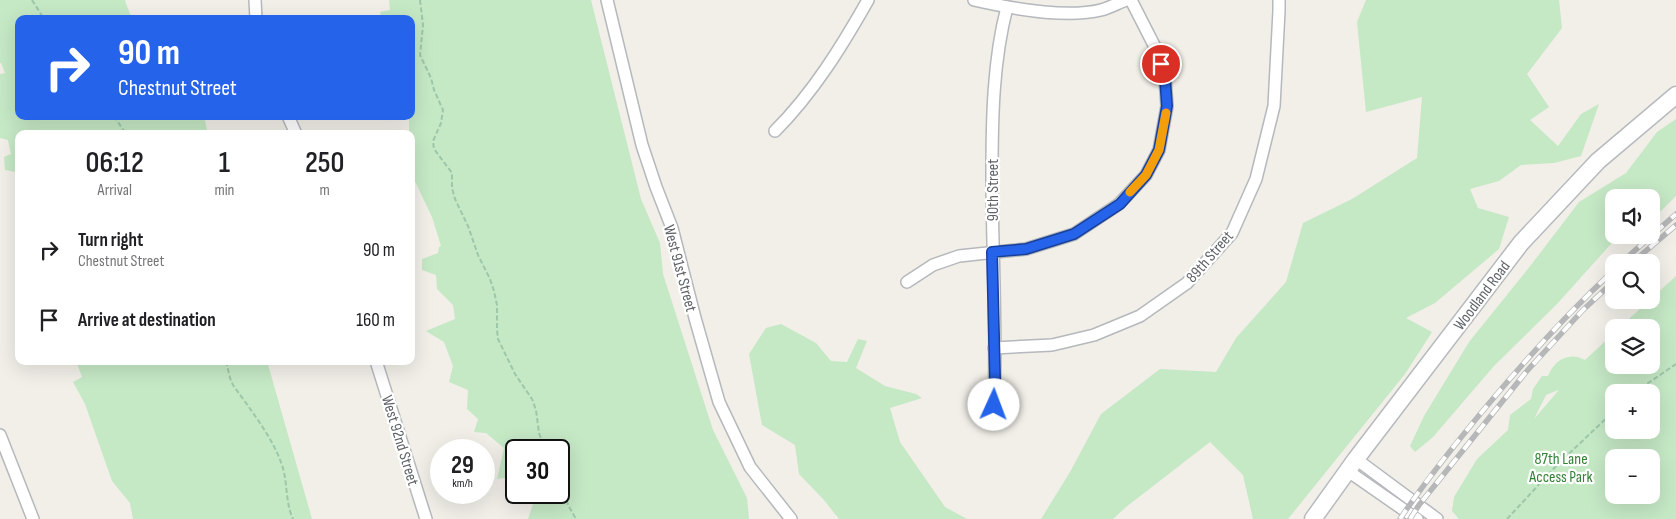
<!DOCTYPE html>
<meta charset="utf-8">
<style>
:root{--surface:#fff;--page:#f6f6f6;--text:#202124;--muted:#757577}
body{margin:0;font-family:"Sofia Sans Condensed",sans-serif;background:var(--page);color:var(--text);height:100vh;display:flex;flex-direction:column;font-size:19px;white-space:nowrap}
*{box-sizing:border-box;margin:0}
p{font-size:16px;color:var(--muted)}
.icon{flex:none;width:28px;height:28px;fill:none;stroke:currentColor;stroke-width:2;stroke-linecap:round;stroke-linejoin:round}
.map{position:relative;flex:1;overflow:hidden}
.side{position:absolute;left:15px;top:130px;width:400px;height:235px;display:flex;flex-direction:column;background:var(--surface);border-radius:10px;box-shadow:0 5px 20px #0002}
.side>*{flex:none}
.guide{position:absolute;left:15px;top:15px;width:400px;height:105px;border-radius:10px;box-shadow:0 5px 20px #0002;background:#2563eb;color:#fff;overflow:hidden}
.tools{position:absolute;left:1605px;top:189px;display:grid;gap:10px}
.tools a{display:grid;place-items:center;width:55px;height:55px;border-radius:10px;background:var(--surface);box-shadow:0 5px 20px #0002;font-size:25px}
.speed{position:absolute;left:430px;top:439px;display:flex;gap:10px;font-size:25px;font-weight:700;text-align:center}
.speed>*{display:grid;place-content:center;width:65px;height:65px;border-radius:50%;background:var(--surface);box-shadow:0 5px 20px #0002;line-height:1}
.speed small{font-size:12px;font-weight:400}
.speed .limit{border:2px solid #111;border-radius:8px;background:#fff;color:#111}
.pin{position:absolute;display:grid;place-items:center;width:42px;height:42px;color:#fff;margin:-21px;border:2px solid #fff;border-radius:50%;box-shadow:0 1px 5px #0007}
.me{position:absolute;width:55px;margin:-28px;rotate:2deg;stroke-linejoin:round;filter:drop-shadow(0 0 4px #0008)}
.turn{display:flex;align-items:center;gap:18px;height:105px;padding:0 20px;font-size:22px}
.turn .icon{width:65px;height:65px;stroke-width:2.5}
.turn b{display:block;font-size:35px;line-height:42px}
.eta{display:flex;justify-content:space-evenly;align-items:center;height:85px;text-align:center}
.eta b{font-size:30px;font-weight:600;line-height:35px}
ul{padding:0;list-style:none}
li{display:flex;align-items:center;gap:15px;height:70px;padding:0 20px}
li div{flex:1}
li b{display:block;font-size:19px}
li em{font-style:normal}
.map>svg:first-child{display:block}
.green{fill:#c5e8c5;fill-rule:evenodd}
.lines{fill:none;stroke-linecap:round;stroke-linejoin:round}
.minor-casing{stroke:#b5b8bc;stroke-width:14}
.secondary-casing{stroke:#b6babf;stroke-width:19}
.path{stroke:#9cc7a9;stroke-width:2;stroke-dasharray:5 2.5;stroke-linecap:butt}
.minor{stroke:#fff;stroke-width:11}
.secondary{stroke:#fff;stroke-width:16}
.rail-casing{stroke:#b6b7b8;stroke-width:5.5}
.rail{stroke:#fff;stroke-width:4;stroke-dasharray:11;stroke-linecap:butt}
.route-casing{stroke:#184099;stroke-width:12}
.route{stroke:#2563eb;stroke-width:9}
.slow{stroke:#f59e0b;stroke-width:9}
.labels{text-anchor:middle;stroke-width:4.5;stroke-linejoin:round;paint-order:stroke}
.street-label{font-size:16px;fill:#5f6368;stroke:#fff}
.park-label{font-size:16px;fill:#348238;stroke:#fff}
</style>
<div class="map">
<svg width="1676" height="519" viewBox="0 0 1676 519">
<rect width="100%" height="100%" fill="#f1efe8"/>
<g class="green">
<path d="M 0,0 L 126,0 L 125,1 L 132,19 L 19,19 L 19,116 L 204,116 L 207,130 L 204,134 L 19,134 L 19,180 L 16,172 L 5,170 L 4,157 L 11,154 L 8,140 L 0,138 L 0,74 L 5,73 L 1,63 L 0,63 Z"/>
<path d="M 389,0 L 591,0 L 641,199 L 660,243 L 663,274 L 713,430 L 747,498 L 749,519 L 528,519 L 533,504 L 516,497 L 517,493 L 559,492 L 559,450 L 516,450 L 516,479 L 512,477 L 497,479 L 504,448 L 486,433 L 474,432 L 478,419 L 467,409 L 468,390 L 449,382 L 453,366 L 444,342 L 426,331 L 455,319 L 453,305 L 437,289 L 436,275 L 422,270 L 422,259 L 438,253 L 439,247 L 441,246 L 432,217 L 411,173 L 411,134 L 409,134 L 409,116 L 411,116 L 411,19 L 382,19 L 380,12 L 390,10 Z"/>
<path d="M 1366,0 L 1559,0 L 1562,28 L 1527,74 L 1549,107 L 1530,120 L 1558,146 L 1581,114 L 1599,104 L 1581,156 L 1554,163 L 1521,165 L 1499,181 L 1470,189 L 1478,208 L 1509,217 L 1499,249 L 1435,303 L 1406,318 L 1432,332 L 1405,374 L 1288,519 L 1253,519 L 1243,475 L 1210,442 L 1126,507 L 1113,519 L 1041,519 L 1070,472 L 1101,414 L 1160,369 L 1216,372 L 1236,338 L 1286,282 L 1303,223 L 1352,199 L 1417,158 L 1422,97 L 1366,112 L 1357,22 Z"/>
<path d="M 1676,119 L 1676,196 L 1659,213 L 1651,216 L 1651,198 L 1614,198 L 1614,235 L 1619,235 L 1557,304 L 1494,366 L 1433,437 L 1415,452 L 1410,446 L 1424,416 L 1469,342 L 1531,265 L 1579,202 L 1626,173 L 1657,132 Z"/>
<path d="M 1676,276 L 1676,519 L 1459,519 L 1452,511 L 1454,497 L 1477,459 L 1508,430 L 1510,415 L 1531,399 L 1533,389 L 1542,376 L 1548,376 C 1554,361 1568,351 1585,360 L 1614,333 L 1614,365 L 1651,365 L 1651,328 L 1620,327 ZM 1558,390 L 1558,391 L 1534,419 L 1546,395 ZM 1614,392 L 1651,392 L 1651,430 L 1614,430 ZM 1614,458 L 1651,458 L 1651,495 L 1614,495 Z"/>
<path d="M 781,324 L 816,343 L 831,361 L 847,362 L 858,339 L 867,341 L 856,368 L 885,386 L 916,394 L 922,398 L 890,408 L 900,442 L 945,507 L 967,519 L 839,519 L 824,500 L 799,474 L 795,445 L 762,425 L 749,354 L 766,328 Z"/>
<path d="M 76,361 L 267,361 L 312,519 L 133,519 L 130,503 L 112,481 L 85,404 L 73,382 L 82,377 Z"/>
</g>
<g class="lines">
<defs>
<g id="minor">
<path d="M 255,0 L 256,19"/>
<path d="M 607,0 L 642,145 L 656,187 L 672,228 L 695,318 L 719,402 L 750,467 L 791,519"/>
<path d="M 974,0 C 1009,8 1065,19 1101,10 C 1109,8 1118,3 1126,0"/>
<path d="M 288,116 L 296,134"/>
<path d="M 775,131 C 813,93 842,46 868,0"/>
<path d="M 907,282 L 933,265 L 959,256 L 1026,249 L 1074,234 L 1119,204 L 1146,175 L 1159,150 L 1167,106 L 1165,78 L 1157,51 L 1131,0"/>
<path d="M 994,348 L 1052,345 L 1094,335 L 1140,316 L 1187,283 L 1232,233 L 1256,179 L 1274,106 L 1279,11 L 1279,0"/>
<path d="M 376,361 L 426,519"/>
<path d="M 994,405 C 997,328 992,250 992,173 C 992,118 993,61 1007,7"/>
<path d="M 0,435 L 33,519"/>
<path d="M 1356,459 L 1437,519"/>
<path d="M 1348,471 L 1417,519"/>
</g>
<path id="secondary" d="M 1313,519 L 1356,459 L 1521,243 L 1598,161 L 1676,95"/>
</defs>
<use href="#minor" class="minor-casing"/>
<use href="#secondary" class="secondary-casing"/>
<g class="path">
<path d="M 32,0 L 44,19"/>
<path d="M 420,0 L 423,25 L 420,55 L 431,78 L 434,90 L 443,110 L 441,123 L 433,141 L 434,149 L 452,173 L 452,188 L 455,199 L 468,226 L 478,255 L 490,279 L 494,291 L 497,305 L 497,330 L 498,339 L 515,374 L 532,399 L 536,410 L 539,433 L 545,450"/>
<path d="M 114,116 L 126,134"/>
<path d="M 226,361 L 230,378 L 233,385 C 250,409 273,438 282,465 C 288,483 285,502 293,519"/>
<path d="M 1635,392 L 1676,364"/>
<path d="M 559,471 L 568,505 L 576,519"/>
<path d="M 1507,519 L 1557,465 L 1614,411"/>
</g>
<use href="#minor" class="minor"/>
<use href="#secondary" class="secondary"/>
<defs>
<g id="rail">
<path d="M 1622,262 L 1676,214"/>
<path d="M 1633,262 L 1676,225"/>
<path d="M 1400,519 C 1426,480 1456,443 1486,407 C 1526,359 1568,313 1614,270"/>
<path d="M 1410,519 L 1419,505 L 1526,372 L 1583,310 L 1614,281"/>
</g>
</defs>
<use href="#rail" class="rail-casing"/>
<use href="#rail" class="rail"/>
</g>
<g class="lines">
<defs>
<path id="route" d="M 994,405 L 995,378 L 992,252 L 1026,249 L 1074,234 L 1120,204 L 1146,175 L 1159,150 L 1167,106 L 1165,78 L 1161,64"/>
</defs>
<use href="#route" class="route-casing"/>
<use href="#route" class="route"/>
<path class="slow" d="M 1130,192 L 1146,175 L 1159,150 L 1166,113"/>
</g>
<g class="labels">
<g class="street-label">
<text transform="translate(992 190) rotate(-90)" y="6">90th Street</text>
<text transform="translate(1209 256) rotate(-49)" y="6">89th Street</text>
<text transform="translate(681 268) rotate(75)" y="6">West 91st Street</text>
<text transform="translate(1481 295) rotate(-53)" y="6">Woodland Road</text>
<text transform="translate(401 440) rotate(73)" y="6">West 92nd Street</text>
</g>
<g class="park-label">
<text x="1561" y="464">87th Lane<tspan x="1561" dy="18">Access Park</tspan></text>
</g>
</g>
</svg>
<div class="tools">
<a><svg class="icon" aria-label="sound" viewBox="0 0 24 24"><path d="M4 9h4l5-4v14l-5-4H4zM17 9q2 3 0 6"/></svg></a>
<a><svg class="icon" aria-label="search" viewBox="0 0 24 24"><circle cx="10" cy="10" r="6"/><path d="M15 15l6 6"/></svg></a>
<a><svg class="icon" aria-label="layers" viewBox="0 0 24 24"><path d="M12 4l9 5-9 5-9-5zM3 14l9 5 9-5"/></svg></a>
<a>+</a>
<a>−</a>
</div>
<div class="speed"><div>29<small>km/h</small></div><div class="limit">30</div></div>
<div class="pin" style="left:1161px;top:64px;background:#d93025"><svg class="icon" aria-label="arrive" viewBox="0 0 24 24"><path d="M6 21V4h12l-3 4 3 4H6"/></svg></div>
<svg class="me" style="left:994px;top:405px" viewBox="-20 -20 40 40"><circle r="19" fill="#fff"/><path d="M0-13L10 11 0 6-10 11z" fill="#2563eb"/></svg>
<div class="guide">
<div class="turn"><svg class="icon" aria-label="right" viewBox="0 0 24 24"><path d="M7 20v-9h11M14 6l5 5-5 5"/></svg><div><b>90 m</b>Chestnut Street</div></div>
</div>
<section class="side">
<div class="eta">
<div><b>06:12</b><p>Arrival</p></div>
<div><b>1</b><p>min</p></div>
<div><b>250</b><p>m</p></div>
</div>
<ul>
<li><svg class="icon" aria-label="right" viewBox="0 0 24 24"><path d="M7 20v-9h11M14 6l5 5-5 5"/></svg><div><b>Turn right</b><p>Chestnut Street</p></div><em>90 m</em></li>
<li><svg class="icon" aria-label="arrive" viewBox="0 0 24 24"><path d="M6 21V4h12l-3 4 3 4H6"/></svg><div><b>Arrive at destination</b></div><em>160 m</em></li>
</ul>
</section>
</div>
